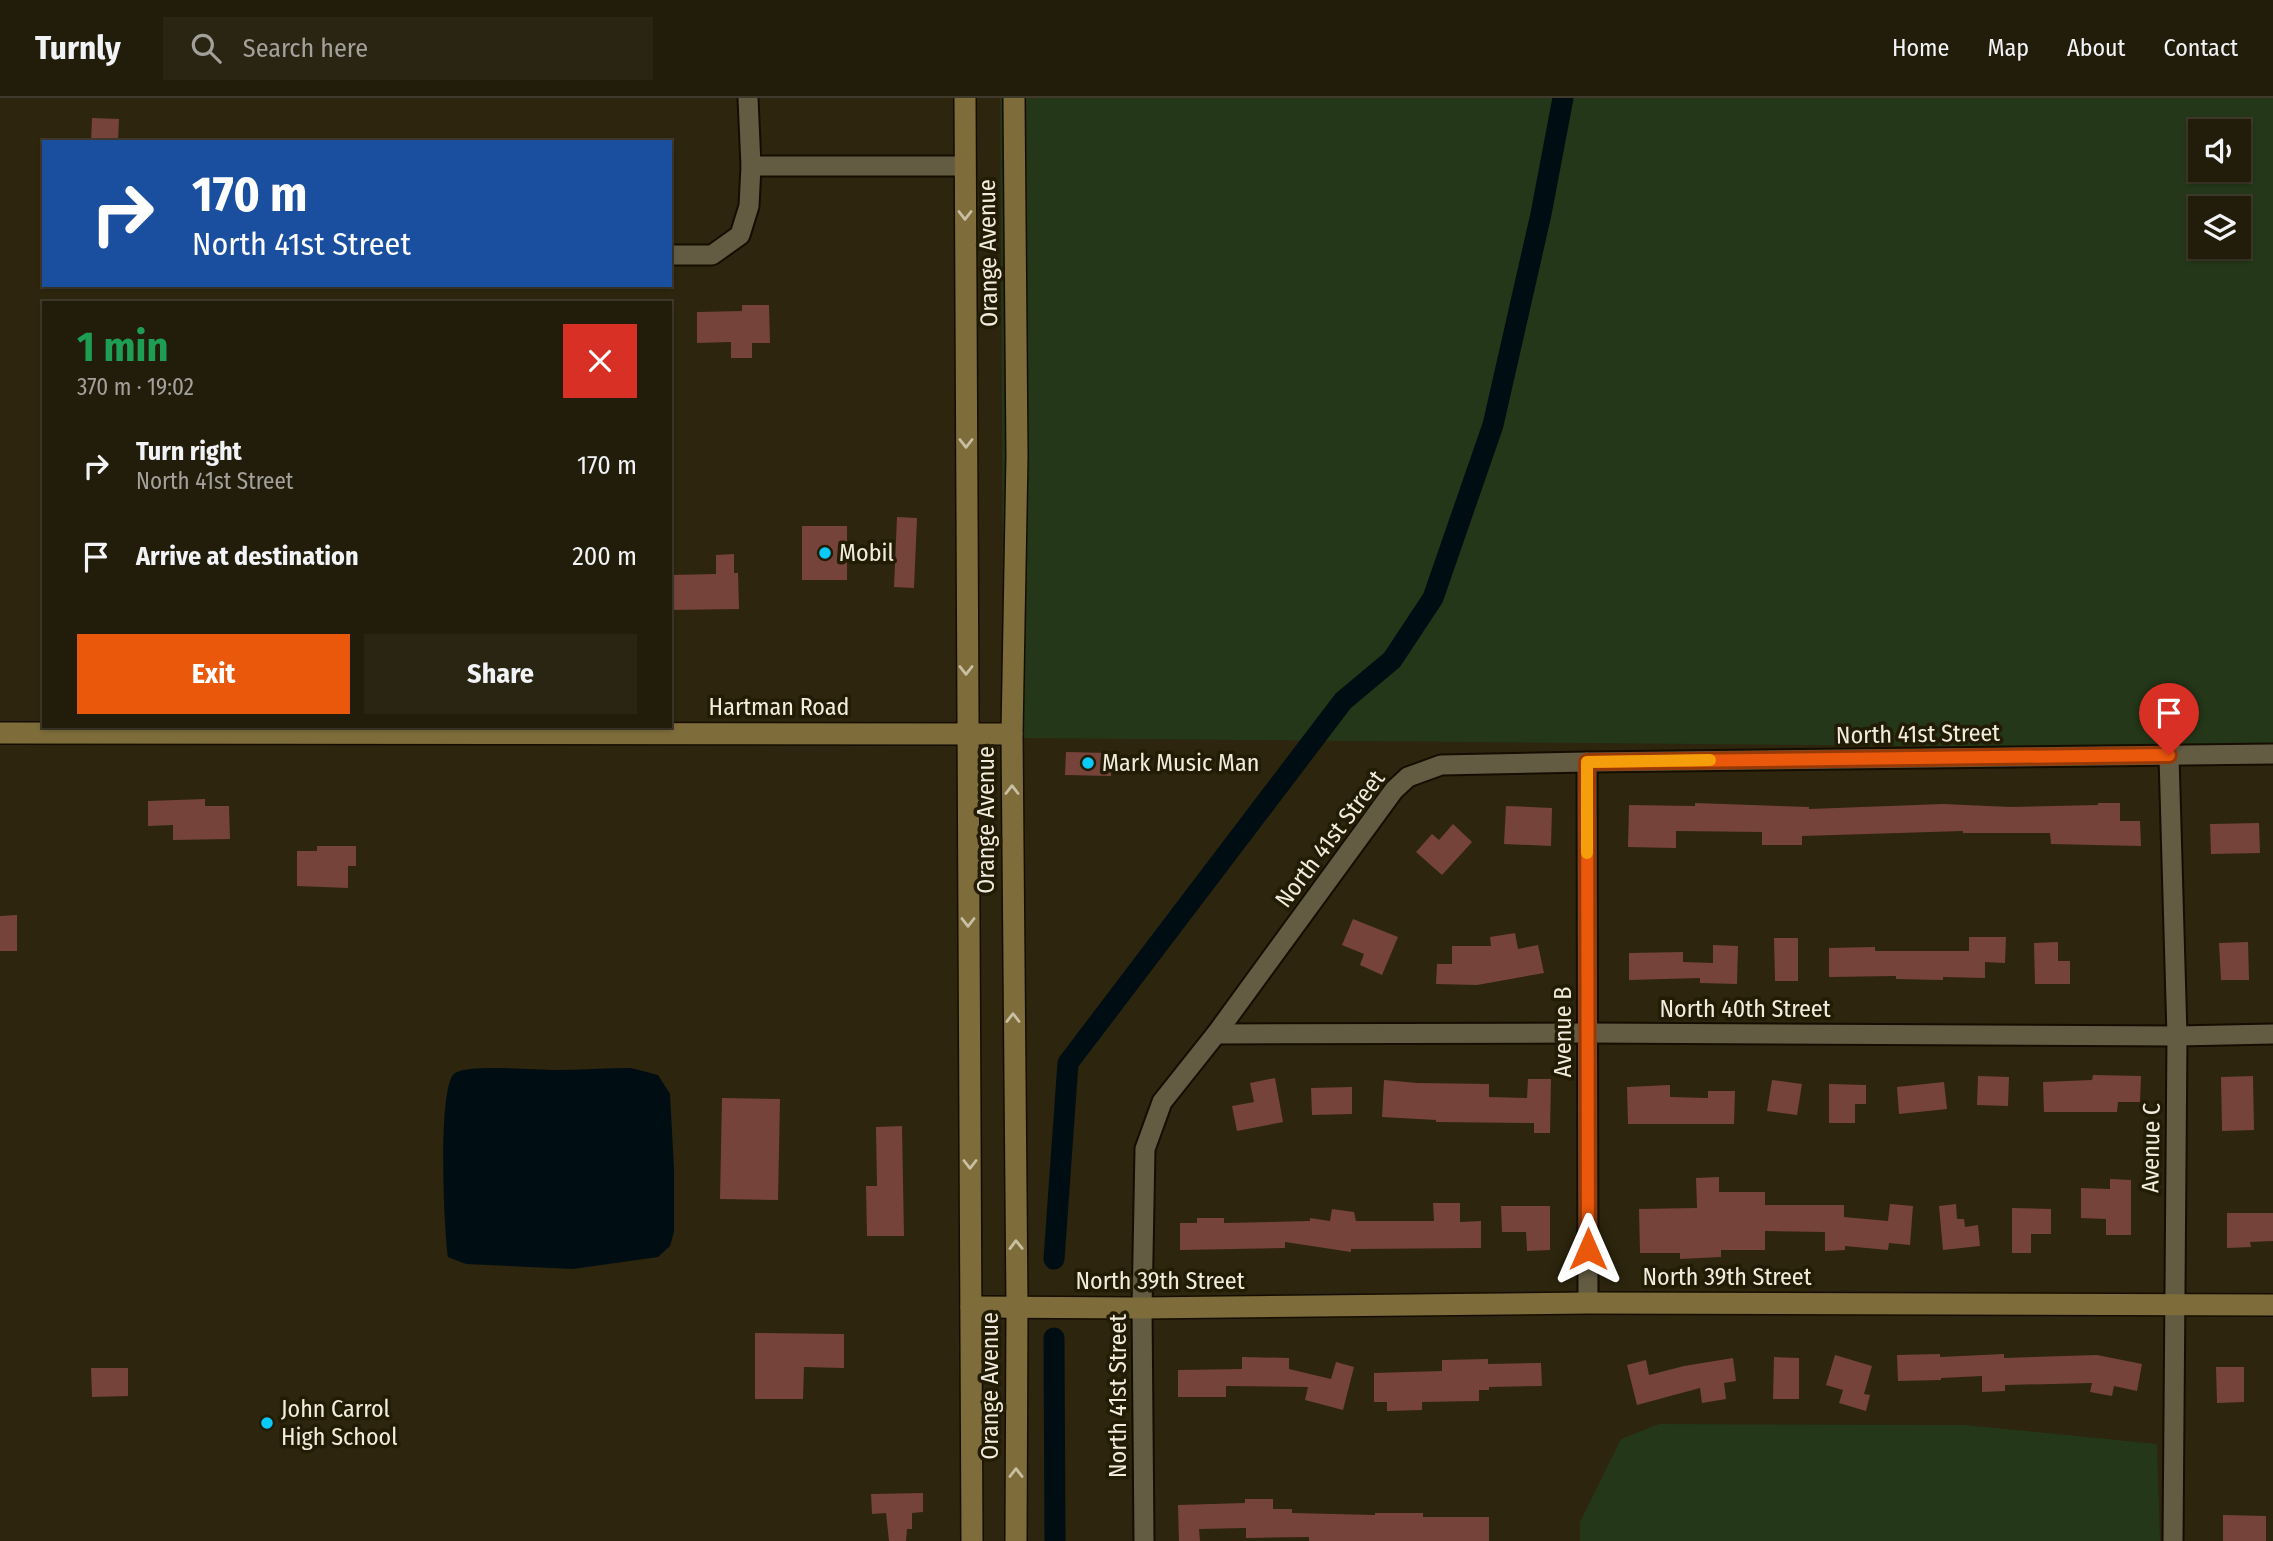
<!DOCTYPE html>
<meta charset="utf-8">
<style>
:root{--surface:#221c0a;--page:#2a2513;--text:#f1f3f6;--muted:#a2a19c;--line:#3f3a2b;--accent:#ea580c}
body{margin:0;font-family:"Fira Sans Condensed",sans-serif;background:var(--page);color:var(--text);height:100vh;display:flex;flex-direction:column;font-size:26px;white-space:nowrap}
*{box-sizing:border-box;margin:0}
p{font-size:23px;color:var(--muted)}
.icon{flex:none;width:38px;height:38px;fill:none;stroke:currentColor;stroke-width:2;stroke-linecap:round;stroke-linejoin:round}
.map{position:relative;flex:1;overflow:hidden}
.side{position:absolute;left:42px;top:203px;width:630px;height:427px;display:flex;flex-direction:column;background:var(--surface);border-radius:0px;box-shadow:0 2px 5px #0004,0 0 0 2px var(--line)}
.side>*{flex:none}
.top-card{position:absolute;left:42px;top:42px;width:630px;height:147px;border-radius:0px;box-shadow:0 2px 5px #0004,0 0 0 2px var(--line);background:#1a4fa0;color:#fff;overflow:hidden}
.tools{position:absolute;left:2188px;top:21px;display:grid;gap:14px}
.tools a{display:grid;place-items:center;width:63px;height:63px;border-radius:0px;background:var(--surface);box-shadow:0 2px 5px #0004,0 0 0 2px var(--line);font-size:35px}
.pin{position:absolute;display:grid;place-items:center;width:60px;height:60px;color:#fff;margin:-72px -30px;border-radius:50% 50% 50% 0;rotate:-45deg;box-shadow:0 0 7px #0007}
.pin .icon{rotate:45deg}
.me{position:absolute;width:77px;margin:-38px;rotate:0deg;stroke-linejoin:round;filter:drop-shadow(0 0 5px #0008)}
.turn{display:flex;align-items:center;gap:24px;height:147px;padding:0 35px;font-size:32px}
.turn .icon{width:91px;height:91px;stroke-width:2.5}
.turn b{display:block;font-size:49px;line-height:60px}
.round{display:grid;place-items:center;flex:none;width:74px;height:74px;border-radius:0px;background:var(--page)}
.summary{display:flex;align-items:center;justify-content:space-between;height:119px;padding:0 35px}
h1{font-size:42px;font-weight:700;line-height:52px;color:#1e9e55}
.button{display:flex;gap:14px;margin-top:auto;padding:14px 35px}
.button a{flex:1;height:80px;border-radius:0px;background:var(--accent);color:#fff;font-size:28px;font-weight:700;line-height:80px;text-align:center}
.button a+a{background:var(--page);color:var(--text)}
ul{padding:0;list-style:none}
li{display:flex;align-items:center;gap:21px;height:91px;padding:0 35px}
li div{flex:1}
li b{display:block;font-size:26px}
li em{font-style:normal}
header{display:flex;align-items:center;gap:42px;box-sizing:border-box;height:98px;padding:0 35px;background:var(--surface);border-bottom:2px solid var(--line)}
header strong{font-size:33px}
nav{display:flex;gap:38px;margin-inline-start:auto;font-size:24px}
.search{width:490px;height:63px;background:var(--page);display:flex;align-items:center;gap:18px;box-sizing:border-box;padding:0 24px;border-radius:0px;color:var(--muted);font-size:26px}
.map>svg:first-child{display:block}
.green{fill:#243718;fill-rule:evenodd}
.water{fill:#000e14}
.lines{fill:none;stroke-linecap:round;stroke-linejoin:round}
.canal{stroke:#000e14;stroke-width:21}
.building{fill:#76433a}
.street-casing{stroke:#150e00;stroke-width:23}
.secondary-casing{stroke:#150e00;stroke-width:24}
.street{stroke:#645c42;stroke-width:19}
.secondary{stroke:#7e6d3a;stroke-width:21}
.oneway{stroke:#c9c0a4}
.route-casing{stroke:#983908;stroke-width:18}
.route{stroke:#ea580c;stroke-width:12}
.slow{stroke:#f59e0b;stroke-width:12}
.poi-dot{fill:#0acafa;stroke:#231c04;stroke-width:2.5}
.labels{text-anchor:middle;stroke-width:7;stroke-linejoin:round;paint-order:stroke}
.street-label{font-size:24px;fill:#f1ecdd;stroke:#231c04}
.poi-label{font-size:24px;fill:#f1ecdd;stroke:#231c04;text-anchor:start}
</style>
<header>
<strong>Turnly</strong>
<div class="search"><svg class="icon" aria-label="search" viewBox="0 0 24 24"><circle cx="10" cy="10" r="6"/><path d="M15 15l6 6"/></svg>Search here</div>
<nav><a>Home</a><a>Map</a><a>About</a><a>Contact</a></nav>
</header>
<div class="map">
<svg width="2273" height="1443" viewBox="0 0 2273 1443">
<rect width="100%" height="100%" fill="#2d250d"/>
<g class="green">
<path d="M 1000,0 L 1002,0 L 1005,358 L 1003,505 Z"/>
<path d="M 1025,0 L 2273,0 L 2273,646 L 2026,649 L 1023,640 L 1028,358 ZM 2200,33 L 2238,33 L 2238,72 L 2200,72 ZM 2200,110 L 2238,110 L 2238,149 L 2200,149 Z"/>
<path d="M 1659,1326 L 1966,1327 L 2157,1346 L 2160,1443 L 1580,1443 L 1580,1424 L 1621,1341 Z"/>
</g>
<path class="water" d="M 631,970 L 658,977 L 670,996 L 674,1071 L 674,1134 L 670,1148 L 658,1159 L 573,1171 L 466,1166 L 448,1159 C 444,1134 437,986 455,975 C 469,966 536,972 556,972 C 581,972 606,970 631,970 Z"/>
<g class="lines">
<g class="canal">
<path d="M 1054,1161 L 1068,965 L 1343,603 L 1392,562 L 1433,500 L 1493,327 L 1541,116 L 1563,0"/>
<path d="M 1054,1240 L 1055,1443"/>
</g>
</g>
<g class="building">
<path d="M 92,20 L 119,21 L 118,44 L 91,44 Z"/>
<path d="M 742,207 L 769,207 L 770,245 L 752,245 L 752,260 L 731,260 L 731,244 L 697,245 L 697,214 L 742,213 Z"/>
<path d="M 897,419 L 917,420 L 914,490 L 894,489 Z"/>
<rect x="802" y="428" width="45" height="54"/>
<path d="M 734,456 L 734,475 L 738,475 L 739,511 L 670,512 L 670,477 L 716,476 L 716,457 Z"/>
<path d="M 1066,654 L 1111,655 L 1111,678 L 1065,677 Z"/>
<path d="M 205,701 L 205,708 L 229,708 L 230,741 L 173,742 L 173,727 L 148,728 L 148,703 Z"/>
<path d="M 1695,705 L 1809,709 L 1809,711 L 1943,706 L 2010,709 L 2098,707 L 2098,705 L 2120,705 L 2120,723 L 2140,723 L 2141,748 L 2051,746 L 2050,735 L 1963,735 L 1963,733 L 1802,738 L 1802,747 L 1762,747 L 1762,734 L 1676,733 L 1676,750 L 1628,749 L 1629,707 L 1695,708 Z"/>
<path d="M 1506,708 L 1552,710 L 1551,748 L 1504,746 Z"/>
<path d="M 2259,725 L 2260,755 L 2211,756 L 2210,726 Z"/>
<path d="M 1453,726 L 1472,744 L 1442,777 L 1416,754 L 1432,736 L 1439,742 Z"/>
<path d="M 317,748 L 356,748 L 356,768 L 348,768 L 348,790 L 297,788 L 297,753 L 317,753 Z"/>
<path d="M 17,817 L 17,853 L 0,853 L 0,818 Z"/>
<path d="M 1353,821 L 1398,839 L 1382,877 L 1360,867 L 1364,856 L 1342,847 Z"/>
<path d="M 1515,835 L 1518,851 L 1538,847 L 1544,875 L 1477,887 L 1436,886 L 1437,866 L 1452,866 L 1452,848 L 1491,848 L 1490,839 Z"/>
<path d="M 1969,839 L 2006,839 L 2005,865 L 1985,864 L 1985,880 L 1943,879 L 1943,882 L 1896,881 L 1896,878 L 1829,879 L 1829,850 L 1875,849 L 1875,853 L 1969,853 Z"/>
<path d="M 1774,840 L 1798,840 L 1798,883 L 1775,883 Z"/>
<path d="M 2058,844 L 2058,863 L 2070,863 L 2070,886 L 2035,886 L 2034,845 Z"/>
<path d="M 2248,844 L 2249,882 L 2221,882 L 2219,845 Z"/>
<path d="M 1713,847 L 1738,848 L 1737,886 L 1700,885 L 1700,880 L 1629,882 L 1629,855 L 1683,854 L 1683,864 L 1713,865 Z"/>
<path d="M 2093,977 L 2141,978 L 2140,1004 L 2118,1004 L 2117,1014 L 2044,1014 L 2043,984 L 2092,982 Z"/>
<path d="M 1978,978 L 2009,979 L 2008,1008 L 1977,1007 Z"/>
<path d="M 2253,978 L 2254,1032 L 2222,1033 L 2221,979 Z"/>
<path d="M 1275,980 L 1283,1024 L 1237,1033 L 1232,1008 L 1254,1004 L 1250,985 Z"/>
<path d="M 1528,981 L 1551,981 L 1550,1035 L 1534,1035 L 1534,1025 L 1436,1024 L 1436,1022 L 1382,1019 L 1384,982 L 1417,985 L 1489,986 L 1489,999 L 1527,1000 Z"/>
<path d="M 1772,982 L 1802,986 L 1797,1017 L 1767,1013 Z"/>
<path d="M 1944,984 L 1947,1011 L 1899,1016 L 1897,989 Z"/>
<path d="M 1829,986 L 1866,987 L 1866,1006 L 1855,1006 L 1855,1025 L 1829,1025 Z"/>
<path d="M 1670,987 L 1670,999 L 1708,1000 L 1708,993 L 1735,993 L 1734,1026 L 1628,1026 L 1627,989 Z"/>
<path d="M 1352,989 L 1352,1016 L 1312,1017 L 1311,990 Z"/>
<path d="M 722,1000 L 780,1001 L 778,1102 L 720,1101 Z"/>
<path d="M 902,1028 L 904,1138 L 867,1138 L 866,1088 L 877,1088 L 876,1029 Z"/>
<path d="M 1719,1079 L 1719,1094 L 1765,1094 L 1765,1107 L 1844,1107 L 1844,1119 L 1888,1123 L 1890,1106 L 1913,1108 L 1910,1147 L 1889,1145 L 1888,1152 L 1845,1148 L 1845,1152 L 1825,1153 L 1825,1134 L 1765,1133 L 1765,1152 L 1721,1152 L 1721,1159 L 1680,1161 L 1680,1155 L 1640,1155 L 1639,1111 L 1697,1110 L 1696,1080 Z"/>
<path d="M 2110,1081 L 2131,1082 L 2131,1137 L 2106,1137 L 2106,1121 L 2081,1120 L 2081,1090 L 2110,1091 Z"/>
<path d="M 1433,1105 L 1460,1105 L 1460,1124 L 1481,1123 L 1481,1150 L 1351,1151 L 1351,1154 L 1285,1144 L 1285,1150 L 1180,1152 L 1180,1125 L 1197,1125 L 1197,1120 L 1224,1120 L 1224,1125 L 1310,1123 L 1310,1120 L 1330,1123 L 1332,1111 L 1354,1114 L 1356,1123 L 1434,1123 Z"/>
<path d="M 1956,1106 L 1957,1121 L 1964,1121 L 1965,1129 L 1978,1127 L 1980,1148 L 1943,1152 L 1939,1108 Z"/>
<path d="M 1501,1108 L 1550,1108 L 1550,1152 L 1527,1153 L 1526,1134 L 1502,1134 Z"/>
<path d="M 2012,1110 L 2051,1111 L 2051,1136 L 2031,1136 L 2031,1155 L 2012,1155 Z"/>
<path d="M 2227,1115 L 2273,1115 L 2273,1143 L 2250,1144 L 2251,1149 L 2227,1150 Z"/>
<path d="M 755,1235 L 844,1236 L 844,1270 L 804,1269 L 803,1301 L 755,1301 Z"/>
<path d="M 1940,1256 L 1940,1259 L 2004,1256 L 2004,1260 L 2097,1257 L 2142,1266 L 2137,1293 L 2114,1288 L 2112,1298 L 2090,1294 L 2092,1285 L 2005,1287 L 2005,1293 L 1982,1294 L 1982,1278 L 1941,1280 L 1941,1282 L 1898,1283 L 1897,1257 Z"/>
<path d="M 1835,1257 L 1872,1268 L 1864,1296 L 1870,1297 L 1866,1313 L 1839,1305 L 1843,1292 L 1826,1287 Z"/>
<path d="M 1242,1259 L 1289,1260 L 1289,1271 L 1331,1281 L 1336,1264 L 1354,1269 L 1343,1312 L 1305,1302 L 1308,1289 L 1226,1288 L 1226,1299 L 1178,1299 L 1178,1272 L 1242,1271 Z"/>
<path d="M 1774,1259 L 1799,1260 L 1799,1301 L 1773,1301 Z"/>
<path d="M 1733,1260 L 1736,1283 L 1724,1285 L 1726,1301 L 1702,1305 L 1700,1290 L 1637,1307 L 1627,1267 L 1646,1262 L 1649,1277 L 1684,1268 Z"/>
<path d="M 1488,1261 L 1488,1266 L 1541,1265 L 1542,1288 L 1489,1289 L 1489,1292 L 1479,1292 L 1479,1303 L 1422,1304 L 1422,1312 L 1387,1313 L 1387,1304 L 1374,1304 L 1374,1275 L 1442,1273 L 1442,1262 Z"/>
<path d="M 2216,1269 L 2244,1269 L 2244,1304 L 2217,1305 Z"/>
<path d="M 91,1270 L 128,1270 L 128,1298 L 92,1299 Z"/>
<path d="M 923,1395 L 923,1414 L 912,1415 L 912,1431 L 907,1431 L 906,1443 L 889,1443 L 886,1415 L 872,1416 L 871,1396 Z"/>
<path d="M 1245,1401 L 1273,1401 L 1273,1411 L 1292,1411 L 1292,1415 L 1375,1417 L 1375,1415 L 1423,1415 L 1423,1419 L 1489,1419 L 1489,1443 L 1309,1443 L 1309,1439 L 1246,1440 L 1246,1430 L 1199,1431 L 1200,1443 L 1179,1443 L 1178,1407 L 1245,1405 Z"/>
<path d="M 2223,1417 L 2266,1418 L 2266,1443 L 2223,1443 Z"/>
</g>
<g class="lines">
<defs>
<g id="street">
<path d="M 751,68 L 965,68"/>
<path d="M 670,157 L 712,157 L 740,137 L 749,108 L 751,68 L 748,0"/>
<path d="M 2169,658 L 2177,938 L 2173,1443"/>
<path d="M 1587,664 L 1588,1205"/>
<path d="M 1216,936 L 1587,935 L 2177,938 L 2273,936"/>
<path d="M 1144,1443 L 1142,1210 L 1145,1051 L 1162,1004 L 1216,936 L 1394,692 L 1408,679 L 1441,667 L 1587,664 L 2273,656"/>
</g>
<g id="secondary">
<path d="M 965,0 L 972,1443"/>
<path d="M 1014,0 L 1017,358 L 1012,636 L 1017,1209 L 1016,1443"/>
<path d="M 0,635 L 1012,636"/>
<path d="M 971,1209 L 1142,1210 L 1588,1205 L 2273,1207"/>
</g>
</defs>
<use href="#street" class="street-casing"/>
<use href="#secondary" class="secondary-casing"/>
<use href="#street" class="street"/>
<use href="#secondary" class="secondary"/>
</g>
<defs><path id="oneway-chevron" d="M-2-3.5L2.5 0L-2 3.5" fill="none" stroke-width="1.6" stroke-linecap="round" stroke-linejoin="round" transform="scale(1.75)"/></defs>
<g class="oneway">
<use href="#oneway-chevron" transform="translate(965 117) rotate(90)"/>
<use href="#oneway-chevron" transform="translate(966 345) rotate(90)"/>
<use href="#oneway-chevron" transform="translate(966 572) rotate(90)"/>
<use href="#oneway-chevron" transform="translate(1012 692) rotate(-90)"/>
<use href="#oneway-chevron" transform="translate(968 824) rotate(90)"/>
<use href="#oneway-chevron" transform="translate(1013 920) rotate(-90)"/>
<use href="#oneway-chevron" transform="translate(970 1066) rotate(90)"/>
<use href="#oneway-chevron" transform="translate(1016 1147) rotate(-91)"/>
<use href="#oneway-chevron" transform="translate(1016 1375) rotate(-90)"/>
</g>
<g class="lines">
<defs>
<path id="route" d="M 1588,1151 L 1587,664 L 2169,657"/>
</defs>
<use href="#route" class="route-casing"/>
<use href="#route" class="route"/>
<path class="slow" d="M 1587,755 L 1587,664 L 1710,662"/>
</g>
<g class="poi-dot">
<circle cx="825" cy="455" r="7"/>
<circle cx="1088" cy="665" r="7"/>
<circle cx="267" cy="1325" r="7"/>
</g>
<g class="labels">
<g class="street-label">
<text transform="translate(988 155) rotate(-91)" y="8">Orange Avenue</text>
<text x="779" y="617">Hartman Road</text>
<text transform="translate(1918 636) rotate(-1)" y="8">North 41st Street</text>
<text transform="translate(986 722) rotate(-90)" y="8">Orange Avenue</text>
<text transform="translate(1330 741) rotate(-53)" y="8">North 41st Street</text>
<text x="1745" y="919">North 40th Street</text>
<text transform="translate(1563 934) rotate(-90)" y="8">Avenue B</text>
<text transform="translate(2151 1050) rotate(-89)" y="8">Avenue C</text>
<text x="1727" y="1187">North 39th Street</text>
<text x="1160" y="1191">North 39th Street</text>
<text transform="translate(990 1288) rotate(-90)" y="8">Orange Avenue</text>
<text transform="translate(1118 1298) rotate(-90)" y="8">North 41st Street</text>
</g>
<g class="poi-label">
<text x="839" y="463">Mobil</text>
<text x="1102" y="673">Mark Music Man</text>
<text x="281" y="1319">John Carrol<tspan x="281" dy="28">High School</tspan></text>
</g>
</g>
</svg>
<div class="tools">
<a><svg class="icon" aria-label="sound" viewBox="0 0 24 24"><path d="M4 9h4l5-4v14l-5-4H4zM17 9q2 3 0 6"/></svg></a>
<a><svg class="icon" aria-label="layers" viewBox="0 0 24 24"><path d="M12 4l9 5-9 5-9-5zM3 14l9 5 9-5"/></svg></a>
</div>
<div class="pin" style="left:2169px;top:657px;background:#d93025"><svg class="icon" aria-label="arrive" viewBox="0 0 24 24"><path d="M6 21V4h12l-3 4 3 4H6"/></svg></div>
<svg class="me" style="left:1588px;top:1151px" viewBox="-20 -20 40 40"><path d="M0-17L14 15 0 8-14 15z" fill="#ea580c" stroke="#fff" stroke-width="4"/></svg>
<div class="top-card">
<div class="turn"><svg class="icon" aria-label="right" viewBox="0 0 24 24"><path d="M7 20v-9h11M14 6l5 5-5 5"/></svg><div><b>170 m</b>North 41st Street</div></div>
</div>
<section class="side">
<div class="summary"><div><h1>1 min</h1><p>370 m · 19:02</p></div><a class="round" style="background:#d93025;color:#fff"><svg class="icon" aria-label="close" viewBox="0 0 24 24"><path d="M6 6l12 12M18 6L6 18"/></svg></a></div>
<ul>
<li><svg class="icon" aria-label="right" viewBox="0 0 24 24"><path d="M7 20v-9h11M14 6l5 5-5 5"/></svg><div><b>Turn right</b><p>North 41st Street</p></div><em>170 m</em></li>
<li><svg class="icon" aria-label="arrive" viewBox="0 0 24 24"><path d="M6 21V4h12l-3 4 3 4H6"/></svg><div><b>Arrive at destination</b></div><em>200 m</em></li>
</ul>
<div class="button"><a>Exit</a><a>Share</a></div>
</section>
</div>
